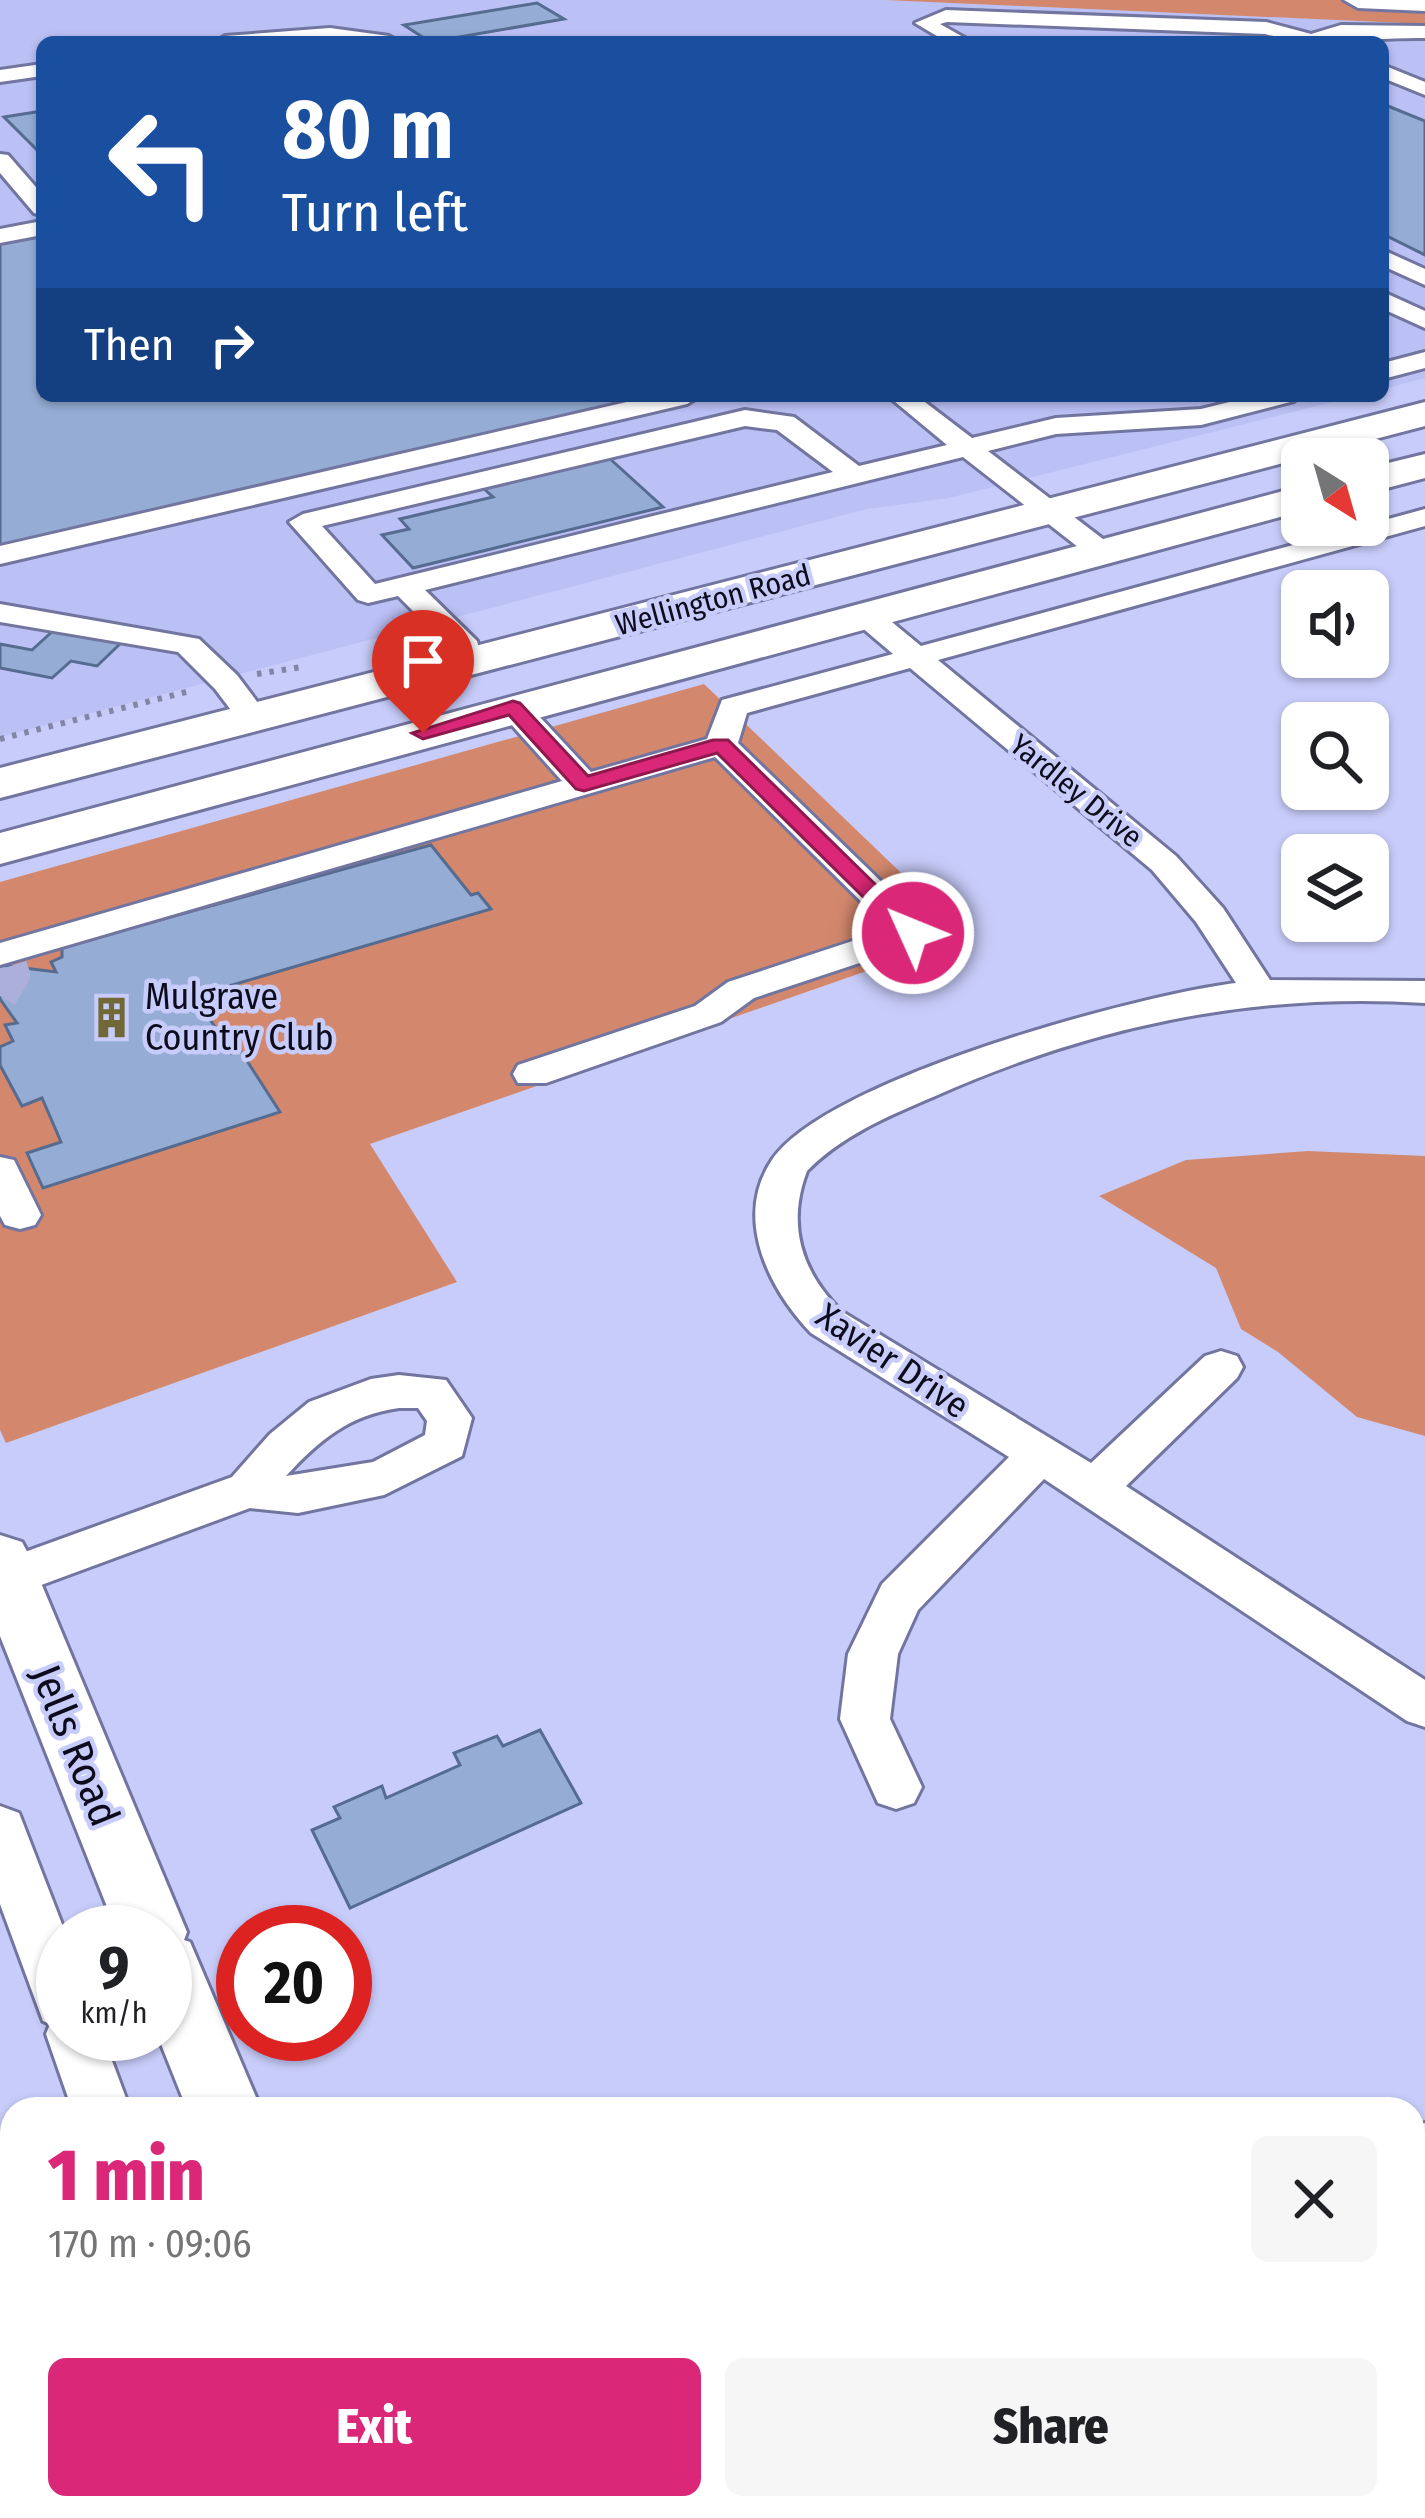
<!DOCTYPE html>
<meta charset="utf-8">
<style>
:root{--surface:#fff;--page:#f6f6f6;--text:#202124;--muted:#757577;--accent:#db2777}
body{margin:0;font-family:"Fira Sans Condensed",sans-serif;background:var(--page);color:var(--text);height:100vh;display:flex;flex-direction:column;font-size:45px;white-space:nowrap}
*{box-sizing:border-box;margin:0}
p{font-size:39px;color:var(--muted)}
.icon{flex:none;width:66px;height:66px;fill:none;stroke:currentColor;stroke-width:2;stroke-linecap:round;stroke-linejoin:round}
.map{position:relative;flex:1;overflow:hidden}
.panel{position:absolute;left:0px;top:2097px;width:1425px;height:423px;display:flex;flex-direction:column;background:var(--surface);border-radius:36px 36px 0 0;box-shadow:0 3px 9px #0004}
.panel>*{flex:none}
.banner{position:absolute;left:36px;top:36px;width:1353px;height:366px;border-radius:18px;box-shadow:0 3px 9px #0004;background:#1a4fa0;color:#fff;overflow:hidden}
.needle{width:78px;rotate:143deg}
.fabs{position:absolute;left:1281px;top:438px;display:grid;gap:24px}
.fabs a{display:grid;place-items:center;width:108px;height:108px;border-radius:18px;background:var(--surface);box-shadow:0 3px 9px #0004;font-size:60px}
.speed{position:absolute;left:36px;top:1905px;display:flex;gap:24px;font-size:60px;font-weight:700;text-align:center}
.speed>*{display:grid;place-content:center;width:156px;height:156px;border-radius:50%;background:var(--surface);box-shadow:0 3px 9px #0004;line-height:1}
.speed small{font-size:30px;font-weight:400}
.speed .limit{border:18px solid #d22;background:#fff;color:#111}
.pin{position:absolute;display:grid;place-items:center;width:102px;height:102px;color:#fff;margin:-123px -51px;border-radius:50% 50% 50% 0;rotate:-45deg;box-shadow:0 0 12px #0007}
.pin .icon{rotate:45deg}
.me{position:absolute;width:132px;margin:-66px;rotate:314deg;stroke-linejoin:round;filter:drop-shadow(0 0 9px #0008)}
.turn{display:flex;align-items:center;gap:42px;height:252px;padding:0 48px;font-size:54px}
.turn .icon{width:156px;height:156px;stroke-width:2.5}
.turn b{display:block;font-size:84px;line-height:102px}
.then{display:flex;align-items:center;height:114px;padding:0 48px;background:#0003;gap:24px;font-size:45px}
.round{display:grid;place-items:center;flex:none;width:126px;height:126px;border-radius:18px;background:var(--page)}
.headline{display:flex;align-items:center;justify-content:space-between;height:204px;padding:0 48px}
h1{font-size:72px;font-weight:800;line-height:90px;color:var(--accent)}
.button{display:flex;gap:24px;margin-top:auto;padding:24px 48px}
.button a{flex:1;height:138px;border-radius:18px;background:var(--accent);color:#fff;font-size:48px;font-weight:800;line-height:138px;text-align:center}
.button a+a{background:var(--page);color:var(--text)}
.map>svg:first-child{display:block}
.built{fill:#bbc0f5}
.green{fill:#d3886d}
.building{fill:#95add5;stroke:#556b90;stroke-width:3}
.lines{fill:none;stroke-linecap:round;stroke-linejoin:round}
.minor-tunnel{stroke:#acafd9;stroke-width:34;stroke-dasharray:34 18;stroke-linecap:butt}
.minor-casing{stroke:#72759f;stroke-width:6}
.major-casing{stroke:#72759f;stroke-width:6}
.highway-casing{stroke:#72759f;stroke-width:6}
.path{stroke:#8385a8;stroke-width:6;stroke-dasharray:4.5 8;stroke-linecap:butt}
.minor{fill:#fff;fill-rule:evenodd}
.major{fill:#fff;fill-rule:evenodd}
.highway{fill:#fff;fill-rule:evenodd}
.route{fill:#db2777;stroke:#8e194d;stroke-width:3}
.labels{text-anchor:middle;stroke-width:9;stroke-linejoin:round;paint-order:stroke}
.far-street-label{font-size:30px;fill:#0c0c1c;stroke:#c8ccfa}
.poi-label{font-size:36px;fill:#0c0c1c;stroke:#c8ccfa;text-anchor:start}
.street-label{font-size:36px;fill:#0c0c1c;stroke:#c8ccfa}
.near-street-label{font-size:42px;fill:#0c0c1c;stroke:#c8ccfa}
</style>
<div class="map">
<svg width="1425" height="2518" viewBox="0 0 1425 2518">
<rect width="100%" height="100%" fill="#c8ccfa"/>
<path class="built" d="M 0,0 L 885,0 L 1425,24 L 1425,378 L 1383,389 L 1383,42 L 42,42 L 42,396 L 1357,396 L 949,498 L 867,509 L 0,737 Z"/>
<g class="green">
<path d="M 885,0 L 1425,0 L 1425,24 Z"/>
<path d="M 704,684 L 967,936 L 370,1144 L 457,1282 L 6,1443 L 0,1430 L 0,882 Z"/>
<path d="M 1308,1151 L 1425,1156 L 1425,1436 L 1357,1417 L 1278,1352 L 1241,1329 L 1216,1268 L 1099,1196 L 1186,1160 Z"/>
</g>
<g class="building">
<path d="M 537,3 L 564,19 L 430,42 L 404,25 Z"/>
<path d="M 1383,104 L 1425,121 L 1425,255 L 1383,234 Z"/>
<path d="M 42,111 L 42,155 L 4,117 Z"/>
<path d="M 42,236 L 42,396 L 660,396 L 0,548 L 0,244 Z"/>
<path d="M 608,457 L 663,507 L 413,568 L 382,535 L 409,529 L 400,519 L 493,497 L 482,487 Z"/>
<path d="M 55,629 L 122,642 L 97,666 L 71,661 L 52,678 L 0,668 L 0,644 L 32,650 Z"/>
<path d="M 431,845 L 471,895 L 478,893 L 491,909 L 222,988 L 214,1008 L 205,1011 L 231,1053 L 240,1050 L 280,1112 L 43,1188 L 27,1153 L 61,1142 L 42,1098 L 22,1106 L 0,1065 L 0,1047 L 13,1041 L 5,1025 L 17,1023 L 0,999 L 0,965 L 56,972 L 51,962 L 62,957 L 62,947 Z"/>
<path d="M 540,1730 L 581,1803 L 350,1908 L 312,1830 L 340,1818 L 334,1807 L 382,1786 L 386,1798 L 460,1765 L 454,1753 L 497,1736 L 503,1746 Z"/>
</g>
<g class="lines">
<path class="minor-tunnel" d="M 0,996 L 13,975 L 10,966"/>
<defs>
<g id="minor">
<path d="M 946,10 L 1266,22 L 1311,34 L 1341,25 L 1425,26 L 1425,38 C 1372,37 1314,47 1265,34 L 947,22 L 940,24 L 972,42 L 947,42 L 915,23 Z"/>
<path d="M 330,28 L 389,36 L 399,42 L 215,42 L 225,36 Z"/>
<path d="M 42,64 L 42,76 L 0,82 L 0,70 Z"/>
<path d="M 1383,65 L 1425,82 L 1425,95 L 1383,78 Z"/>
<path d="M 0,154 L 8,155 L 42,194 L 42,215 L 34,213 L 0,173 Z"/>
<path d="M 42,221 L 42,235 L 0,243 L 0,229 Z"/>
<path d="M 1383,250 L 1425,269 L 1425,285 L 1383,266 Z"/>
<path d="M 1383,292 L 1425,311 L 1425,328 L 1383,309 Z"/>
<path d="M 1425,352 L 1425,368 L 1383,379 L 1383,363 Z"/>
<path d="M 653,396 L 700,396 L 687,404 L 0,564 L 0,546 Z"/>
<path d="M 888,396 L 917,396 L 972,438 L 1056,418 L 1201,409 L 1254,396 L 1298,396 L 1294,401 L 1201,425 L 1056,434 L 988,451 L 1112,546 L 1116,552 L 1112,558 L 1092,558 L 963,457 L 425,590 L 477,641 L 483,664 L 468,673 L 457,671 L 451,649 L 398,596 L 368,603 L 358,600 L 289,522 L 303,514 L 745,410 L 794,417 L 859,466 L 947,445 ZM 745,426 L 777,430 L 833,472 L 375,584 L 322,526 Z"/>
<path d="M 1425,509 L 1425,526 L 938,660 L 1176,856 L 1223,908 L 1270,980 L 1425,981 L 1425,1003 C 1251,992 1092,1026 933,1097 C 888,1116 841,1136 807,1171 C 786,1226 802,1272 841,1311 L 1091,1463 L 1205,1356 L 1221,1351 L 1237,1356 L 1243,1367 L 1237,1378 L 1126,1486 L 1425,1680 L 1425,1727 L 1407,1721 L 1044,1479 L 918,1610 L 898,1654 L 890,1719 L 922,1787 L 914,1803 L 896,1809 L 878,1803 L 840,1719 L 848,1654 L 882,1584 L 1009,1457 L 811,1333 C 769,1289 733,1218 772,1160 C 826,1079 1138,995 1236,983 L 1196,922 L 1152,870 L 910,668 L 747,713 L 738,743 L 926,925 L 931,933 L 926,941 L 754,998 L 721,1022 L 546,1083 L 518,1083 L 513,1074 L 518,1065 L 695,1006 L 728,982 L 889,929 L 715,757 L 0,965 L 0,943 L 562,781 L 502,714 L 497,707 L 502,700 L 524,700 L 591,772 L 707,739 L 722,700 L 893,654 L 853,620 L 849,614 L 853,608 L 875,608 L 921,646 Z"/>
<path d="M 0,604 L 199,639 L 237,675 L 270,719 L 254,729 L 243,726 L 215,689 L 178,652 L 0,622 Z"/>
<path d="M 0,1157 L 14,1160 L 41,1215 L 35,1225 L 20,1229 L 5,1225 L 0,1216 Z"/>
<path d="M 399,1375 L 446,1380 L 472,1418 L 462,1456 L 384,1495 L 298,1513 L 250,1508 L 25,1591 L 0,1594 L 0,1561 L 232,1477 L 270,1434 L 309,1402 L 371,1379 ZM 399,1408 L 418,1408 L 427,1421 L 425,1435 L 373,1462 L 286,1476 C 319,1440 349,1415 399,1408 Z"/>
<path d="M 0,1806 L 19,1813 L 65,1932 L 63,2034 L 102,2034 L 130,2109 L 72,2109 L 46,2034 L 50,2024 L 43,2021 L 0,1904 Z"/>
<path d="M 1425,2123 L 1425,2182 L 1413,2187 L 1413,2127 Z"/>
<path d="M 213,2508 L 279,2508 L 282,2518 L 216,2518 Z"/>
</g>
<g id="major">
<path d="M 0,1535 L 22,1542 L 31,1559 L 187,1932 L 184,1940 L 190,1942 L 261,2109 L 187,2109 L 157,2034 L 165,2034 L 165,1932 L 117,1932 L 0,1636 Z"/>
<path d="M 345,2508 L 429,2508 L 433,2518 L 349,2518 Z"/>
</g>
<g id="highway">
<path d="M 1344,0 L 1425,0 L 1425,11 L 1358,8 Z"/>
<path d="M 1425,402 L 1425,426 L 0,798 L 0,768 Z"/>
<path d="M 1425,454 L 1425,478 L 1368,493 L 1368,468 Z"/>
<path d="M 1302,486 L 1302,511 L 0,864 L 0,833 Z"/>
</g>
</defs>
<use href="#minor" class="minor-casing"/>
<use href="#major" class="major-casing"/>
<use href="#highway" class="highway-casing"/>
<g class="path">
<path d="M 257,674 L 302,667"/>
<path d="M 0,739 L 190,691"/>
</g>
<use href="#minor" class="minor"/>
<use href="#major" class="major"/>
<use href="#highway" class="highway"/>
</g>
<path class="route" d="M 513,701 L 520,703 L 588,776 L 713,740 L 728,740 L 925,933 L 921,938 L 905,938 L 717,753 L 584,791 L 576,789 L 509,715 L 423,739 L 412,733 Z"/>
<defs>
<symbol id="building-bare" viewBox="-9 -9 18 18"><path d="M-4-6H4V6H1V3H-1V6H-4ZM-2.5-4.3h1.7v1.8h-1.7ZM.8-4.3h1.7v1.8H.8ZM-2.5-1h1.7V.8h-1.7ZM.8-1h1.7V.8H.8Z" fill="#706835" stroke="#c8ccfa" stroke-width="2.5" paint-order="stroke"/></symbol>
</defs>
<g fill-rule="evenodd">
<use href="#building-bare" x="82" y="988" width="59" height="59"/>
</g>
<g class="labels">
<g class="far-street-label">
<text transform="translate(713 600) rotate(-15)" y="10">Wellington Road</text>
<text transform="translate(1076 791) rotate(39)" y="10">Yardley Drive</text>
</g>
<g class="poi-label">
<text x="145" y="1009">Mulgrave<tspan x="145" dy="41">Country Club</tspan></text>
</g>
<g class="street-label">
<text transform="translate(893 1360) rotate(34)" y="13">Xavier Drive</text>
</g>
<g class="near-street-label">
<text transform="translate(76 1745) rotate(68)" y="15">Jells Road</text>
</g>
</g>
</svg>
<div class="fabs">
<a><svg class="needle" viewBox="-14 -14 28 28"><path d="M0-13l5 13h-10z" fill="#e53935"/><path d="M0 13l5-13h-10z" fill="#757577"/></svg></a>
<a><svg class="icon" aria-label="sound" viewBox="0 0 24 24"><path d="M4 9h4l5-4v14l-5-4H4zM17 9q2 3 0 6"/></svg></a>
<a><svg class="icon" aria-label="search" viewBox="0 0 24 24"><circle cx="10" cy="10" r="6"/><path d="M15 15l6 6"/></svg></a>
<a><svg class="icon" aria-label="layers" viewBox="0 0 24 24"><path d="M12 4l9 5-9 5-9-5zM3 14l9 5 9-5"/></svg></a>
</div>
<div class="speed"><div>9<small>km/h</small></div><div class="limit">20</div></div>
<div class="pin" style="left:423px;top:733px;background:#d93025"><svg class="icon" aria-label="arrive" viewBox="0 0 24 24"><path d="M6 21V4h12l-3 4 3 4H6"/></svg></div>
<svg class="me" style="left:913px;top:933px" viewBox="-20 -20 40 40"><circle r="17" fill="#db2777" stroke="#fff" stroke-width="3"/><path d="M0-11L8 9 0 5-8 9z" fill="#fff"/></svg>
<div class="banner">
<div class="turn"><svg class="icon" aria-label="left" viewBox="0 0 24 24"><path d="M17 20v-9H6M10 6l-5 5 5 5"/></svg><div><b>80 m</b>Turn left</div></div>
<div class="then">Then<svg class="icon" aria-label="right" viewBox="0 0 24 24"><path d="M7 20v-9h11M14 6l5 5-5 5"/></svg></div>
</div>
<section class="panel">
<div class="headline"><div><h1>1 min</h1><p>170 m · 09:06</p></div><a class="round"><svg class="icon" aria-label="close" viewBox="0 0 24 24"><path d="M6 6l12 12M18 6L6 18"/></svg></a></div>
<div class="button"><a>Exit</a><a>Share</a></div>
</section>
</div>
